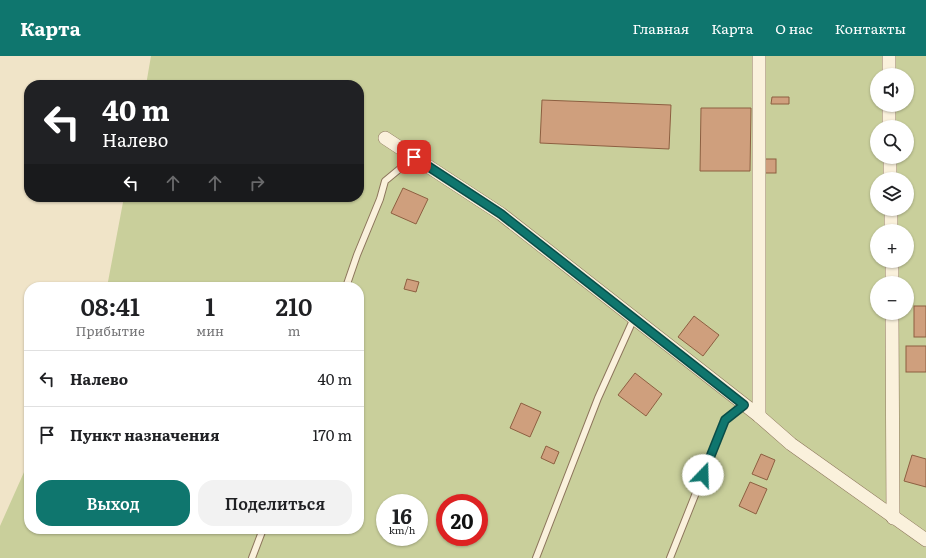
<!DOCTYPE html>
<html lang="ru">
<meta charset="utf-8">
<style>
:root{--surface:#fff;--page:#f2f2f2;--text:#202124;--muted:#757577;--line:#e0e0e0;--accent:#0f766e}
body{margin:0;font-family:Literata,serif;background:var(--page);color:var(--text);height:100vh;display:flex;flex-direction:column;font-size:15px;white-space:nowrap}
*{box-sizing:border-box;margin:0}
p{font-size:13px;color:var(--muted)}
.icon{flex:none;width:22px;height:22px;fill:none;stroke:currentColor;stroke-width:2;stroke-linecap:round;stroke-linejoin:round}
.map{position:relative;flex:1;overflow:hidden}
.drawer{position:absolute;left:24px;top:226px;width:340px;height:252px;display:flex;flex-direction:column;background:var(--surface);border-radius:16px;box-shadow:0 1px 3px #0004}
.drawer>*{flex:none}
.banner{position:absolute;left:24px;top:24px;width:340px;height:122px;border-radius:16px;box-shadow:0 1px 3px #0004;background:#202124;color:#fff;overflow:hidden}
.buttons{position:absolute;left:870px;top:12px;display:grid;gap:8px}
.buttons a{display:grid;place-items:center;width:44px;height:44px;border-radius:50%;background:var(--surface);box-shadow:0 1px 3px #0004;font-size:20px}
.speed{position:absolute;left:376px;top:438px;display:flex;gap:8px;font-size:20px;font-weight:700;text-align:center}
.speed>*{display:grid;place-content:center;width:52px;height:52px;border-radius:50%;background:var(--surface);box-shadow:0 1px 3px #0004;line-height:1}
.speed small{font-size:10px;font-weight:400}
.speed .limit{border:6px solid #d22;background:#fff;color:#111}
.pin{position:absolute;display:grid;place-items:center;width:34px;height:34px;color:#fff;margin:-17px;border-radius:8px;box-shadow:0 2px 6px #0006}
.me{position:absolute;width:44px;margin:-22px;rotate:21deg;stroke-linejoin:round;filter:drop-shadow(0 0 3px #0008)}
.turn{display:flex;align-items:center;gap:14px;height:84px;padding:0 12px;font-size:18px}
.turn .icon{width:52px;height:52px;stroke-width:2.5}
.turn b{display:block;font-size:28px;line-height:34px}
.lanes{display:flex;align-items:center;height:38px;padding:0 12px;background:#0003;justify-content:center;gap:20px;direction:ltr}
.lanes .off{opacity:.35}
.eta{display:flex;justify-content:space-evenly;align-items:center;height:68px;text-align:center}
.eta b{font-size:24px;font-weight:600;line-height:28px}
.cta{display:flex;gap:8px;margin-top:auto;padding:8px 12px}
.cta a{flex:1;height:46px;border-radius:16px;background:var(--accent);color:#fff;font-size:16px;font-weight:600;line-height:46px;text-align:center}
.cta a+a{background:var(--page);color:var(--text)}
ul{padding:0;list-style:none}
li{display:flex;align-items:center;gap:12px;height:56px;padding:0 12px;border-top:1px solid var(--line)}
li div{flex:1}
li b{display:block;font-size:15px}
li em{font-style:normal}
header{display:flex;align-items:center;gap:24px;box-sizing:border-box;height:56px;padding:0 20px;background:var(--accent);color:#fff}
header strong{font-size:19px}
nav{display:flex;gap:22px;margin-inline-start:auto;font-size:14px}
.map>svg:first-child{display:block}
.green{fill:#c9cf9b;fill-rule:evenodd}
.building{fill:#cf9f7d;stroke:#8d5f41}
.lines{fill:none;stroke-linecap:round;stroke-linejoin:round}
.service-casing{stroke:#8d765c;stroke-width:8}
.minor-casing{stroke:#8d765c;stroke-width:14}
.service{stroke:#faf1dc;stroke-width:6}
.minor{stroke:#faf1dc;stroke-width:13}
.route-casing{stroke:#0a4d48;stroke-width:10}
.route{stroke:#0f766e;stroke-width:7}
</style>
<header>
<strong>Карта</strong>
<nav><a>Главная</a><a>Карта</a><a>О нас</a><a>Контакты</a></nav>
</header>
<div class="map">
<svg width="926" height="502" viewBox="0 0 926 502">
<rect width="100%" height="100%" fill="#f0e4c8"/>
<path class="green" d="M 151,0 L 926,0 L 926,502 L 0,502 L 0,470 L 29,405 L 29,473 L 359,473 L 359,231 L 107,231 L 124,141 L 359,141 L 359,29 L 146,29 ZM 877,19 L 907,19 L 907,49 L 877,49 ZM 877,71 L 907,71 L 907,101 L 877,101 ZM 877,123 L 907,123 L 907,153 L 877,153 ZM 877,175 L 907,175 L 907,205 L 877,205 ZM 877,227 L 907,227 L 907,257 L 877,257 ZM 385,447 L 419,447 L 419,481 L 385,481 ZM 445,447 L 479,447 L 479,481 L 445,481 Z"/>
<g class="building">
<path d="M 772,41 L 789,41 L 789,48 L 771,48 Z"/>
<path d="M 542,44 L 671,49 L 669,93 L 540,87 Z"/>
<path d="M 701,52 L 751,52 L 750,115 L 700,115 Z"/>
<rect x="764" y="103" width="12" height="14"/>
<path d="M 403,132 L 428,143 L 416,168 L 391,157 Z"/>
<path d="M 407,223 L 419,226 L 416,236 L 404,233 Z"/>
<rect x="914" y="250" width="12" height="31"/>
<path d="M 694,260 L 719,279 L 703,300 L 678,281 Z"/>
<rect x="906" y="290" width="20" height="26"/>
<path d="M 635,317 L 662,338 L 646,360 L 618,339 Z"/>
<path d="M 521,347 L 541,356 L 530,381 L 510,372 Z"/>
<path d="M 546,390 L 559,396 L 554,408 L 541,402 Z"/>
<path d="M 761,398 L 775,404 L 767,424 L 752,418 Z"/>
<path d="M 912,399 L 926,403 L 926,431 L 904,425 Z"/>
<path d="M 750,426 L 767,433 L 756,458 L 739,450 Z"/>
</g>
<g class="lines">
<defs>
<g id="service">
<path d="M 346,231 L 357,199 L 380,143 L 385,125 L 414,101"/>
<path d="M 252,502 L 263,473"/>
<path d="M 536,502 L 598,342 L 634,262"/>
<path d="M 670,502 L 725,364 L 744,349"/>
</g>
<g id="minor">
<path d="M 759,0 L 759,360"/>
<path d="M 889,0 L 889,19"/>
<path d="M 889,49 L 889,71"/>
<path d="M 385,82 L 501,158 L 759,360 L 791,388 L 926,484"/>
<path d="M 890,101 L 890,123"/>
<path d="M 891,153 L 891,175"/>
<path d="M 892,205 L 892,227"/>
<path d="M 892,257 L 893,462"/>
</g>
</defs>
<use href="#service" class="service-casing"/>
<use href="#minor" class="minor-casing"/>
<use href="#service" class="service"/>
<use href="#minor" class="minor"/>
</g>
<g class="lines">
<defs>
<path id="route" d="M 414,101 L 501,158 L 744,349 L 725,364 L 703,419"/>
</defs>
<use href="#route" class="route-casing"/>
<use href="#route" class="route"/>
</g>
</svg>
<div class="buttons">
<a><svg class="icon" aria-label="sound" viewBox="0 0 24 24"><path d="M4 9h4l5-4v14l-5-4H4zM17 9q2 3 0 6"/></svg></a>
<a><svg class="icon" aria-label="search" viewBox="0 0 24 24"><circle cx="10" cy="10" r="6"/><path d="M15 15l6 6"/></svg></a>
<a><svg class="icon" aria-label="layers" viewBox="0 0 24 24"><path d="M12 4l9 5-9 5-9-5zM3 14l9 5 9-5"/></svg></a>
<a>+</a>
<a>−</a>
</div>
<div class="speed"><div>16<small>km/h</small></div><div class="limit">20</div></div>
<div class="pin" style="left:414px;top:101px;background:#d93025"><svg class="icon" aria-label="arrive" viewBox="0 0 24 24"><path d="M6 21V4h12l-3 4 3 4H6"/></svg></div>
<svg class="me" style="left:703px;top:419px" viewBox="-20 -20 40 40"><circle r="19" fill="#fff"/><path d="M0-13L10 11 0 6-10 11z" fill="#0f766e"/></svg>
<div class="banner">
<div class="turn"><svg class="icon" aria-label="left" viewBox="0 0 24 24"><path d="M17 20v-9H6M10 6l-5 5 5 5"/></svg><div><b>40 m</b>Налево</div></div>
<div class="lanes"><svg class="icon" aria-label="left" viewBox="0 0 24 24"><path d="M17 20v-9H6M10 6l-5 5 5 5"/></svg><svg class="icon off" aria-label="ahead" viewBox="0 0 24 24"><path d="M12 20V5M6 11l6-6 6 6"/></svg><svg class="icon off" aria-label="ahead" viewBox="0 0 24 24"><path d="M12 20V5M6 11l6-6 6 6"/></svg><svg class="icon off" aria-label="right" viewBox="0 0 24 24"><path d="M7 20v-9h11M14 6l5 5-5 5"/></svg></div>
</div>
<section class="drawer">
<div class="eta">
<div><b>08:41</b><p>Прибытие</p></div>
<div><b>1</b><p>мин</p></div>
<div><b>210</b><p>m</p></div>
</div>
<ul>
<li><svg class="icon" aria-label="left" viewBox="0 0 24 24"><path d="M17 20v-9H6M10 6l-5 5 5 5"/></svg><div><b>Налево</b></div><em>40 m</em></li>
<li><svg class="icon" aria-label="arrive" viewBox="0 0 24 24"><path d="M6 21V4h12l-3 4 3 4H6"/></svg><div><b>Пункт назначения</b></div><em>170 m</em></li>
</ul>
<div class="cta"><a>Выход</a><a>Поделиться</a></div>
</section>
</div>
